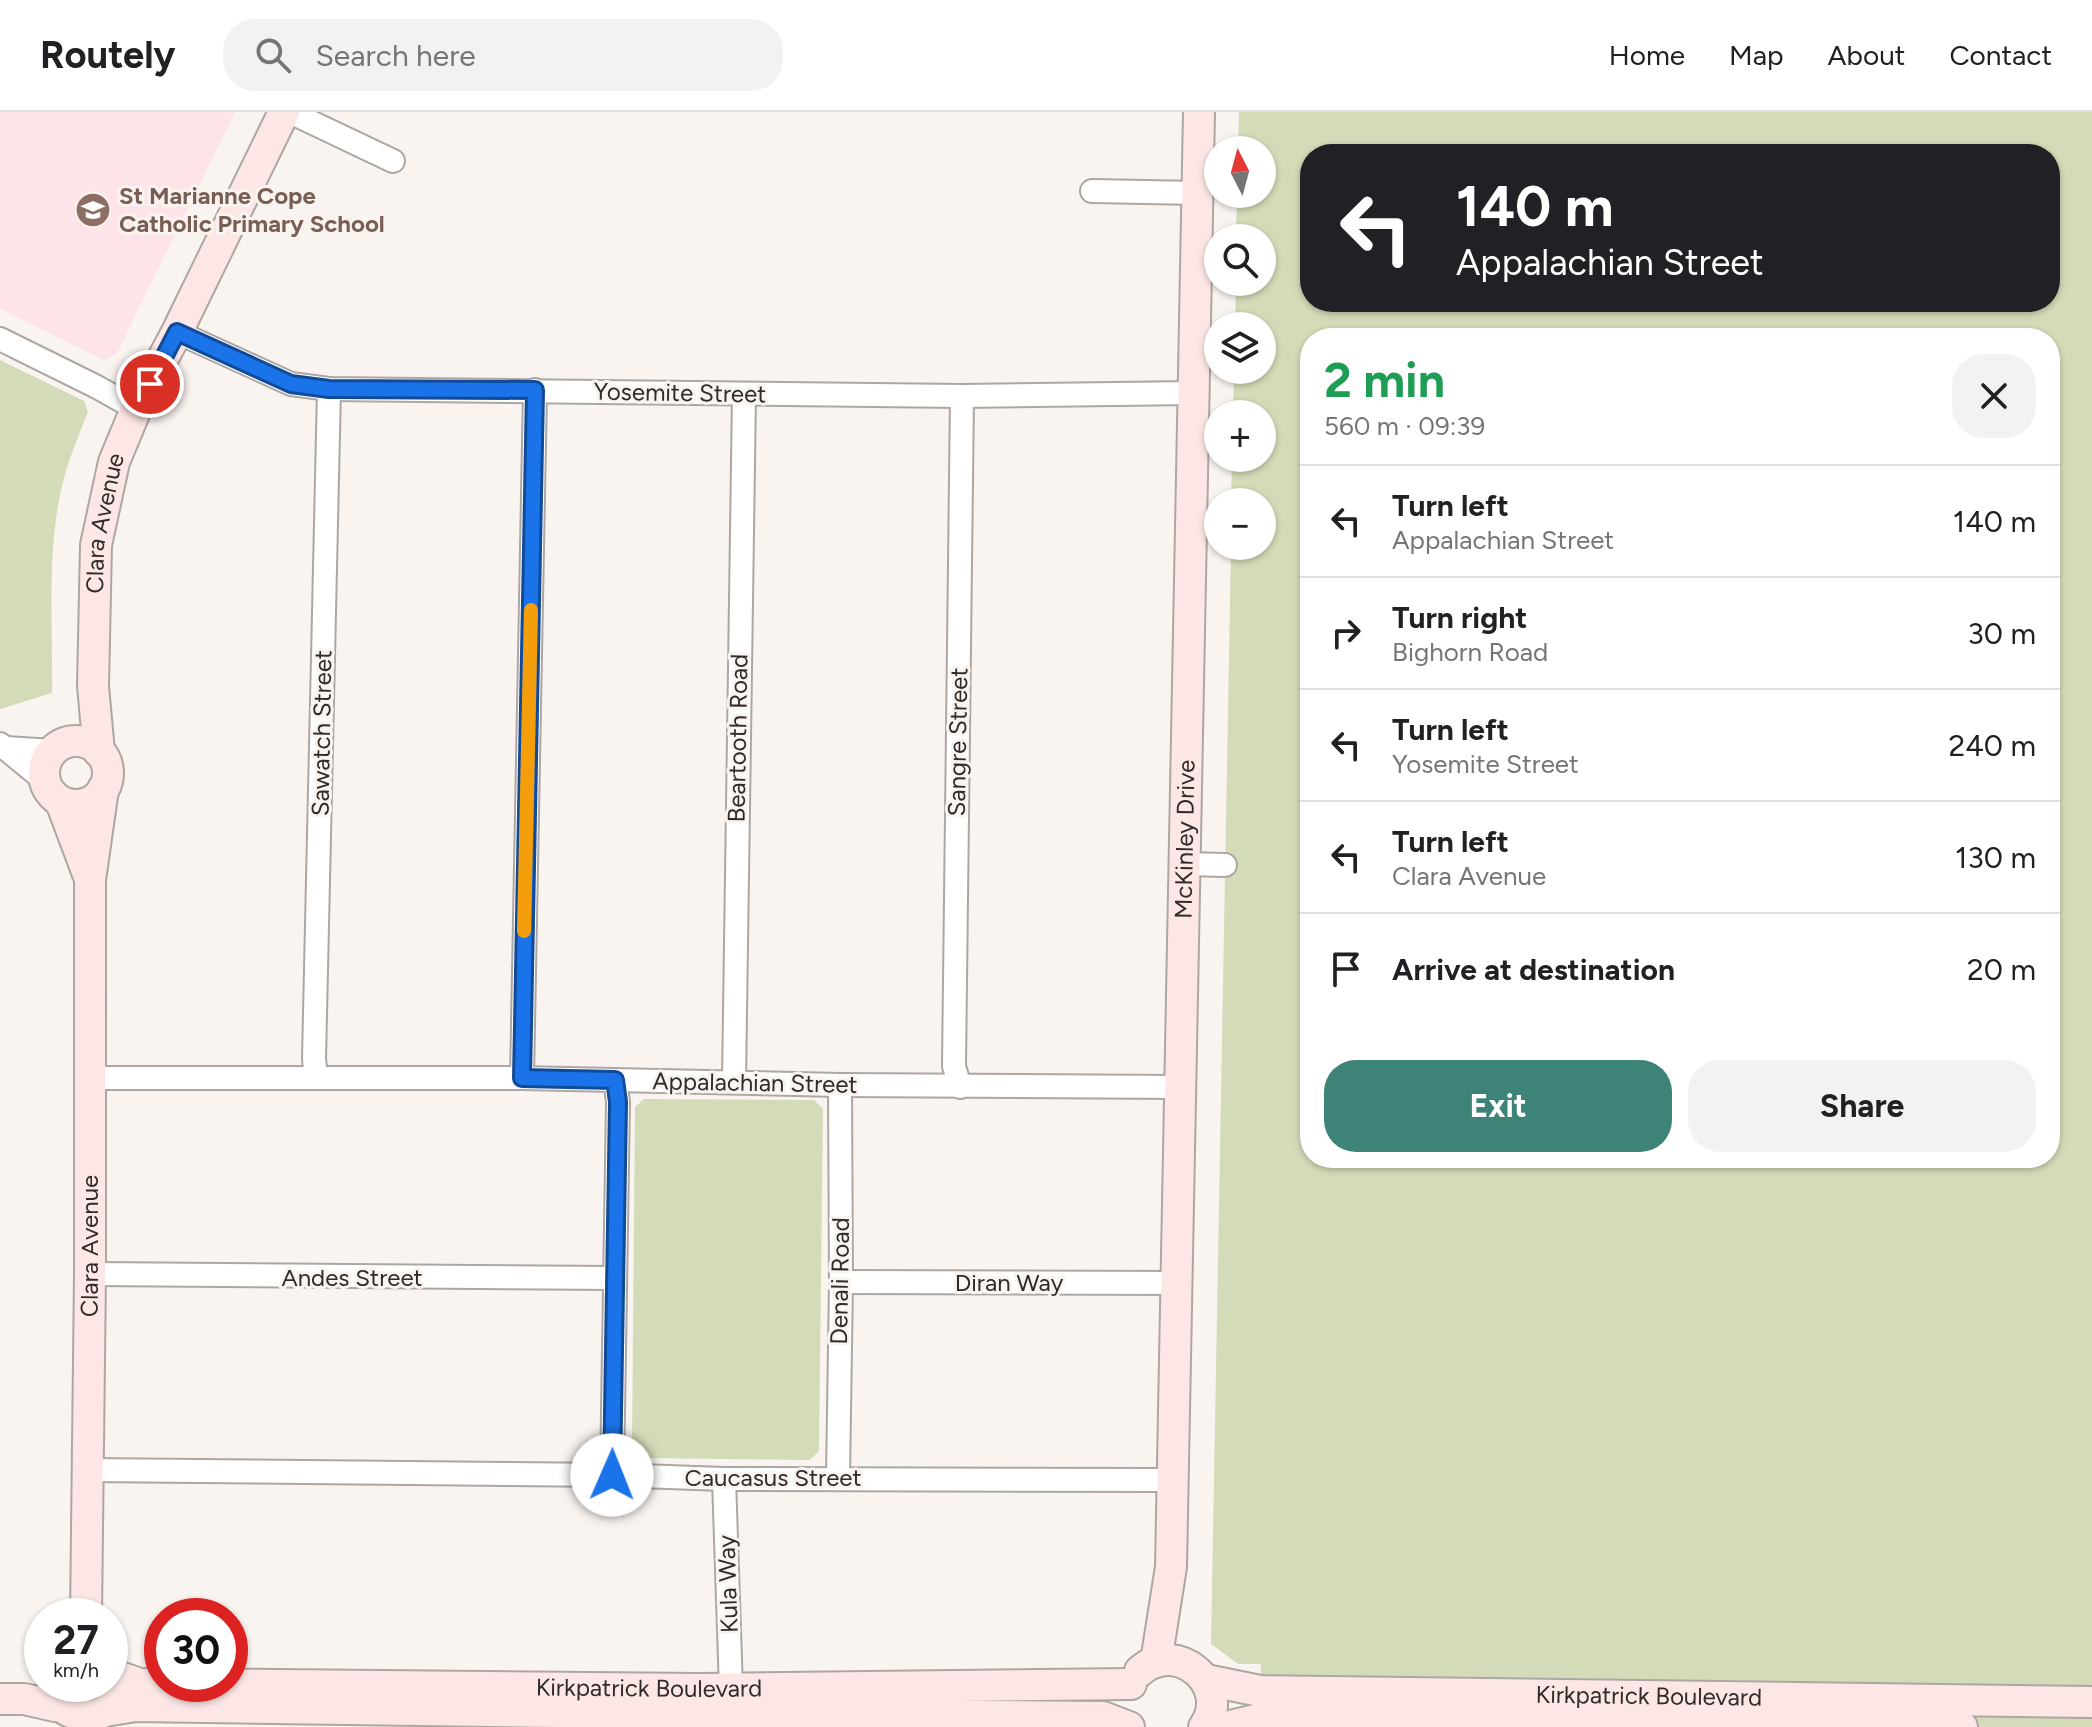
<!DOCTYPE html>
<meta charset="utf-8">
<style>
:root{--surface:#fff;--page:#f2f2f2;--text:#202124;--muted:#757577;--line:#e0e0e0;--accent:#3e8378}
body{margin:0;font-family:Figtree,sans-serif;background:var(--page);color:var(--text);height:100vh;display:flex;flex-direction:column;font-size:30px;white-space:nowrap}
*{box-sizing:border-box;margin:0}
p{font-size:26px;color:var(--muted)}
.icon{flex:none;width:44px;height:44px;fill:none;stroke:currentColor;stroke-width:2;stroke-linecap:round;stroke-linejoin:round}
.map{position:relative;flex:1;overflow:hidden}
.panel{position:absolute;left:1300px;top:216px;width:760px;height:840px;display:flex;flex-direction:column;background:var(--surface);border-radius:32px;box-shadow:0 2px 6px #0004}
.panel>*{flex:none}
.banner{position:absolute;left:1300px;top:32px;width:760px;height:168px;border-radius:32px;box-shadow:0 2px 6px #0004;background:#202124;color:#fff;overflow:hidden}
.needle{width:52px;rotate:354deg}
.controls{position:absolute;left:1204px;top:24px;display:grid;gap:16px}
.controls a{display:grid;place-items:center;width:72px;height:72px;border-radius:50%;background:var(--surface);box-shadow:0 2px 6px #0004;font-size:40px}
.speed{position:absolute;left:24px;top:1486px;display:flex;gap:16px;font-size:40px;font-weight:700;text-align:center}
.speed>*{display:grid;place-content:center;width:104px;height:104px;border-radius:50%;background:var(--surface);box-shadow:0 2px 6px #0004;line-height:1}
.speed small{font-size:20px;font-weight:400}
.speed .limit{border:12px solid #d22;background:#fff;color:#111}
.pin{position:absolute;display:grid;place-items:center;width:68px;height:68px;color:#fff;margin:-34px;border:4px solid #fff;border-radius:50%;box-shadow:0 2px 8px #0007}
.me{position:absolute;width:88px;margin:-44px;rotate:1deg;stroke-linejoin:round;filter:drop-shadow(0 0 6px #0008)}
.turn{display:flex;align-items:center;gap:28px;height:168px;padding:0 24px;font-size:36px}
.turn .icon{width:104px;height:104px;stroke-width:2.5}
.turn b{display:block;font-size:56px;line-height:68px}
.round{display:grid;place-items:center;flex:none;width:84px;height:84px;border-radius:32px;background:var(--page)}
.summary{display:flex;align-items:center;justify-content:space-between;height:136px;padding:0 24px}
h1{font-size:48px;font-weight:700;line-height:60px;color:#1e9e55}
.primary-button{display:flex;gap:16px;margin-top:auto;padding:16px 24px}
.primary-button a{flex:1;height:92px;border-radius:32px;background:var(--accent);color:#fff;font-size:32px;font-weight:700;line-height:92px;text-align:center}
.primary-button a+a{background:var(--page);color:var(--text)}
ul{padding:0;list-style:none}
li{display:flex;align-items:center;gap:24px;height:112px;padding:0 24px;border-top:2px solid var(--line)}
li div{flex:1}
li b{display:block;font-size:30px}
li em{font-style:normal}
header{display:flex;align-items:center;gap:48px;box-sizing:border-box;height:112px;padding:0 40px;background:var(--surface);border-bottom:2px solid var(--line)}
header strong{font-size:38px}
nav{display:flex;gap:44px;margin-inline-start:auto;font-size:28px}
.search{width:560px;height:72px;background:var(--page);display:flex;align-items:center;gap:20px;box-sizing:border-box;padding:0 28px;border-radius:32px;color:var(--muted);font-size:30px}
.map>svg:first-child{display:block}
.education{fill:#fee4e8}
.green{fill:#d4dbb8;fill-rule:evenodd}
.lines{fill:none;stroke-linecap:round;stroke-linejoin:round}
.street-casing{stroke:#ada7a4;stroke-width:26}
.secondary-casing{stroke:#ada7a4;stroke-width:34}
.street{stroke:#fff;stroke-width:22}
.secondary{stroke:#fde7e6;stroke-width:30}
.route-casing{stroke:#114b97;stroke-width:20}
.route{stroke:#1a73e8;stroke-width:14}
.slow{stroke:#f59e0b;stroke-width:14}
.labels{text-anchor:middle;stroke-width:6;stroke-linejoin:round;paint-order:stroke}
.education-label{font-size:24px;font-weight:bold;fill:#785e54;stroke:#faf4f1;text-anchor:start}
.street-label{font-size:24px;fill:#2e2b2a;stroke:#faf4f1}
</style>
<header>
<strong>Routely</strong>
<div class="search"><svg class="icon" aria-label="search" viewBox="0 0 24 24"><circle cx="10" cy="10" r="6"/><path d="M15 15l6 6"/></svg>Search here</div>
<nav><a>Home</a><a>Map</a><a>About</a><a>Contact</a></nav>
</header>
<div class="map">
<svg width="2092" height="1615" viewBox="0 0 2092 1615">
<rect width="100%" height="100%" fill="#faf4f1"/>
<path class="education" d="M 0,0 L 235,0 L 116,243 L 104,248 L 0,197 Z"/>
<g class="green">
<path d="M 1239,0 L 2092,0 L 2092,1615 L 1259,1615 L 1261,1552 L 1238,1552 L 1211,1532 L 1231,434 L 1262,434 L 1262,390 L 1231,390 L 1232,346 L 1262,346 L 1262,302 L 1233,302 L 1234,258 L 1262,258 L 1262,214 L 1235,214 L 1236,170 L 1262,170 L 1262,126 L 1236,126 L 1237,82 L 1262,82 L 1262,38 L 1238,38 ZM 1310,42 L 2050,42 L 2050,190 L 1310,190 ZM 1310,226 L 2050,226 L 2050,1046 L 1310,1046 Z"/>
<path d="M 0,248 L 84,289 L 88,300 C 77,327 66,354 60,383 C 47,446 53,516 52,581 L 0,597 Z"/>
<path d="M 644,987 L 814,988 L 823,997 L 819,1339 L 810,1348 L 641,1346 L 632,1337 L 635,995 Z"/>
</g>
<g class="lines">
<defs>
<g id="street">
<path d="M 290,0 L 393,49"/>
<path d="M 1092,79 L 1198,81"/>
<path d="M 177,220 L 291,272 L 329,277 L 962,284 L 1194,281"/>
<path d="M 0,227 L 97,275 L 136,297"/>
<path d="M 0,632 L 45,669"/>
<path d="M 6,636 L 53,639"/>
<path d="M 1185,752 L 1225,753"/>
<path d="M 316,965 L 314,947 L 329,277"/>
<path d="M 90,966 L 522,966 L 840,973 L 1180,975"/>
<path d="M 522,966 L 535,278"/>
<path d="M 734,970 L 744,282"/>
<path d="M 960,975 L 954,954 L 962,284"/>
<path d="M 90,1162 L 614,1166"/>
<path d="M 841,1170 L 1177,1171"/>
<path d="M 86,1358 L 612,1363 L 724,1367 L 1173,1368"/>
<path d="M 612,1363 L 618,990 L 615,968"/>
<path d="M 838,1365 L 841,1170 L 840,973"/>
<path d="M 724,1367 L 731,1577"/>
</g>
<g id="secondary">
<circle cx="76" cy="661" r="32"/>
<path id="s1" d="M 99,640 L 93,574 L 96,433 L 114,350 L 136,297 L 177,220 L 284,0"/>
<path d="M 61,690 L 88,762"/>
<path id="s2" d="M 86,1504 L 90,1162 L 90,768 L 103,677"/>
<path id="s3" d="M 1156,1550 L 1171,1455 L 1199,0"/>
<path d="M 1140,1559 C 1177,1526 1233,1574 1204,1615"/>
<path d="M 111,1562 L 140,1572 L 162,1572"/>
<path id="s4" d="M 1206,1568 L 1260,1579 L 2092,1590"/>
<path d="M 53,1572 C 46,1615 141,1615 110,1561"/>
<path id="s5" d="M 169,1572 L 699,1577 L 1131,1572"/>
<path d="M 0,1587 L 24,1587 L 55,1594"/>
<path d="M 111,1598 L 136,1594 L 698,1602 L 1103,1605 L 1129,1615"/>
<path d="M 1226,1615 L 1259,1607 L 1962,1615"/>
</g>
</defs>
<use href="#street" class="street-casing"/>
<use href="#secondary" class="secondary-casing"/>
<use href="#street" class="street"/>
<use href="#secondary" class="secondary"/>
</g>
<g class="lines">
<defs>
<path id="route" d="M 150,272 L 177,220 L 291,272 L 329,277 L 535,278 L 522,966 L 615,968 L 618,990 L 612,1363"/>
</defs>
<use href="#route" class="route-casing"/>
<use href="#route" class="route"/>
<path class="slow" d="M 524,819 L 531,498"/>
</g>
<defs>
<symbol id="school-disc" viewBox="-11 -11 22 22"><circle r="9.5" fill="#8d6e63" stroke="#faf4f1"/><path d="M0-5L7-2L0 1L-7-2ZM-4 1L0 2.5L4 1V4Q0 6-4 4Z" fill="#fff"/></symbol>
</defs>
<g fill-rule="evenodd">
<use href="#school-disc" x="73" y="78" width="40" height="40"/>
</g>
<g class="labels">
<g class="education-label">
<text x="119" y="92">St Marianne Cope<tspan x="119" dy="28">Catholic Primary School</tspan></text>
</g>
<g class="street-label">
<text transform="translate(680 281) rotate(1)" y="8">Yosemite Street</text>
<text dy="8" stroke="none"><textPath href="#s1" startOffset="230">Clara Avenue</textPath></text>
<text transform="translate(322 621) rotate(-89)" y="8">Sawatch Street</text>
<text transform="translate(738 626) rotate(-89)" y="8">Beartooth Road</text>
<text transform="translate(958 630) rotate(-89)" y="8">Sangre Street</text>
<text dy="8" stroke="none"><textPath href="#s3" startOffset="824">McKinley Drive</textPath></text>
<text transform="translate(755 971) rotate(1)" y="8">Appalachian Street</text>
<text dy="8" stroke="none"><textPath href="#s2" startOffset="370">Clara Avenue</textPath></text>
<text x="352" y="1174">Andes Street</text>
<text transform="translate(840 1169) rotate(-89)" y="8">Denali Road</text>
<text x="1009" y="1179">Diran Way</text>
<text x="773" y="1374">Caucasus Street</text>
<text transform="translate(728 1472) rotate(-92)" y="8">Kula Way</text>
<text dy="8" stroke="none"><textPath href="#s5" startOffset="480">Kirkpatrick Boulevard</textPath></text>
<text dy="8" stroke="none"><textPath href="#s4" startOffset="444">Kirkpatrick Boulevard</textPath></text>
</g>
</g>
</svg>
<div class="controls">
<a><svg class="needle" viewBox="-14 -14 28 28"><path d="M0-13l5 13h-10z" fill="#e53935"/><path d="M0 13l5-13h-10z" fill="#757577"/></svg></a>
<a><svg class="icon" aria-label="search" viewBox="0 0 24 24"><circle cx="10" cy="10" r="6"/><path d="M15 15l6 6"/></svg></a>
<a><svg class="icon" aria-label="layers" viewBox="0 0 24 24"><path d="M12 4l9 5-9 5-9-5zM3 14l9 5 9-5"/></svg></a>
<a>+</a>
<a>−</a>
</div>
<div class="speed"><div>27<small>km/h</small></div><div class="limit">30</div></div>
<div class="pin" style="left:150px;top:272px;background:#d93025"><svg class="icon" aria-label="arrive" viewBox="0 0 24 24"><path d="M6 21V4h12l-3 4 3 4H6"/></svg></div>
<svg class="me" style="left:612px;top:1363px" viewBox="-20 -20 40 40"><circle r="19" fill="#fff"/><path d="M0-13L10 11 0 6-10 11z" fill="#1a73e8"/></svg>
<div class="banner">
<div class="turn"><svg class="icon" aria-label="left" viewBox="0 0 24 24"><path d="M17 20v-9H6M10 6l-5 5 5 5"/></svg><div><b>140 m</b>Appalachian Street</div></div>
</div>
<section class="panel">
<div class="summary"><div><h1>2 min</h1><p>560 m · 09:39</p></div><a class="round"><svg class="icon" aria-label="close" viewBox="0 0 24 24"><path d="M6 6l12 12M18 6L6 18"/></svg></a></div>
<ul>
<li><svg class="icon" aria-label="left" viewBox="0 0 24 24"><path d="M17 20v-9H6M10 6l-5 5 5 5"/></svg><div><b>Turn left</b><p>Appalachian Street</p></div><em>140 m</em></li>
<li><svg class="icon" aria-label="right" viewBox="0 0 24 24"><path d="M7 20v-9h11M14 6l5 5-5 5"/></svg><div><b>Turn right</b><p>Bighorn Road</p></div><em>30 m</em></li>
<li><svg class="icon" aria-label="left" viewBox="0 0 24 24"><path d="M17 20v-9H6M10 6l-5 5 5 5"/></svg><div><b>Turn left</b><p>Yosemite Street</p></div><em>240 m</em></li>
<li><svg class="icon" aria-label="left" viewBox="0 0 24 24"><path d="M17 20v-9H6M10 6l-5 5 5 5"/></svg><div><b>Turn left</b><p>Clara Avenue</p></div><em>130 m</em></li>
<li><svg class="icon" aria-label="arrive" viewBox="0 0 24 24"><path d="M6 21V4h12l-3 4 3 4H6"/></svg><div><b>Arrive at destination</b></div><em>20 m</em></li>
</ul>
<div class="primary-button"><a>Exit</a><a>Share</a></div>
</section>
</div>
